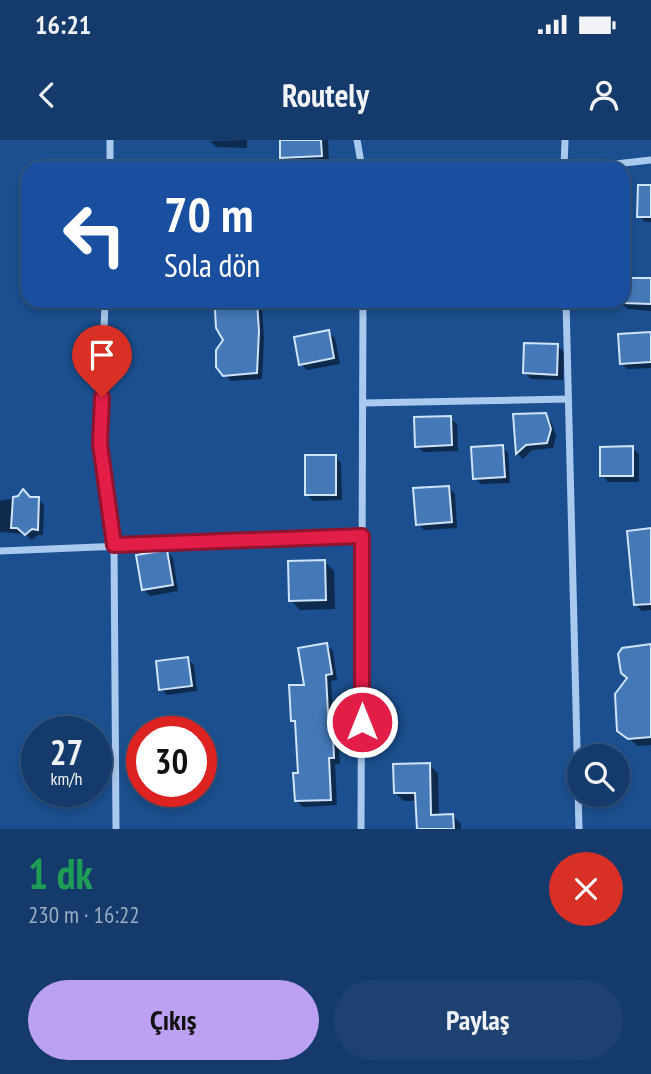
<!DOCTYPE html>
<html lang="tr">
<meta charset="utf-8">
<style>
:root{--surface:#143b6b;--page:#1d4271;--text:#f1f3f6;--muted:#9dadc1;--line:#33557e;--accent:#bca0f2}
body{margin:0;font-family:"PT Sans Narrow",sans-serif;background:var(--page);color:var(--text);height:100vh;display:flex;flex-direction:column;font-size:26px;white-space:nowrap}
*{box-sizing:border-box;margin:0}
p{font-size:23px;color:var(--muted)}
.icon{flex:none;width:38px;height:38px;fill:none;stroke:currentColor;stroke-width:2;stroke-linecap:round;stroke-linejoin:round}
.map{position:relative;height:689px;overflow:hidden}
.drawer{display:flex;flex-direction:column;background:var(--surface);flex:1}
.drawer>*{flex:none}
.guide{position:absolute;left:21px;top:21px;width:609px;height:147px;border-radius:21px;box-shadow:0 4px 10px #0003,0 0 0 2px var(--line);background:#1a4fa0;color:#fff;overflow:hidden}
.fabs{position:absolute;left:567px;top:604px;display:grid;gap:14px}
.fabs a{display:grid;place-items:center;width:63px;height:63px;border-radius:50%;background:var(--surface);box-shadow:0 4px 10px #0003,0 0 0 2px var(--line);font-size:35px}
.speed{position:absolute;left:21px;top:576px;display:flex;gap:14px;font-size:35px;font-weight:700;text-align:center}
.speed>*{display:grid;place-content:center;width:91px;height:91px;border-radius:50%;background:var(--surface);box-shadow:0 4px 10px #0003,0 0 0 2px var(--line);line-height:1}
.speed small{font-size:18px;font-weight:400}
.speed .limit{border:10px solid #d22;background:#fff;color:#111}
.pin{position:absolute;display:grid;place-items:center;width:60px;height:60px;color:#fff;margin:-72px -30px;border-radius:50% 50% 50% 0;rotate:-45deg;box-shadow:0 0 7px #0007}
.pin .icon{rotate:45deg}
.me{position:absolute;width:77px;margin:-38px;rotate:0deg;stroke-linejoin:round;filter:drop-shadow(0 0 5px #0008)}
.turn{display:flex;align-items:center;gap:24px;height:147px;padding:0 28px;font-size:32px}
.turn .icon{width:91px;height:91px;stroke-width:2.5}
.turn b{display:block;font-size:49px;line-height:60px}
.round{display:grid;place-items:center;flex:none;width:74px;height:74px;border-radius:37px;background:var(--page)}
.summary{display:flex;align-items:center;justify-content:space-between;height:119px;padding:0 28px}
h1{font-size:42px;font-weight:700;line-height:52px;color:#1e9e55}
.button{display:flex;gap:14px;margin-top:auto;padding:14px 28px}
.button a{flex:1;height:80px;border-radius:42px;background:var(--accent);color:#111;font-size:28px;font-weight:700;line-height:80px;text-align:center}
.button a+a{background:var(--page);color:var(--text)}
.status{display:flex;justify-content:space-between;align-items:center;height:49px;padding:0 35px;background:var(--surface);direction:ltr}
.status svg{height:19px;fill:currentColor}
header{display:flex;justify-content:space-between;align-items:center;height:91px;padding:0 28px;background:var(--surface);font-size:32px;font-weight:700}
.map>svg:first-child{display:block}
.shadow{fill:#0007}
.building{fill:#4478b7;stroke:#cfe3fa;stroke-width:2}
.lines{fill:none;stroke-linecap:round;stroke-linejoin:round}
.minor{stroke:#a9c9ee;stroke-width:7}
.route-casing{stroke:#92132f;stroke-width:18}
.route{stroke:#e11d48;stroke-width:12}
</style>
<div class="status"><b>16:21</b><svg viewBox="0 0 49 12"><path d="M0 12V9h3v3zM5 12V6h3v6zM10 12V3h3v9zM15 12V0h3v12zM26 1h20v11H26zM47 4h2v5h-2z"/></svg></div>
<header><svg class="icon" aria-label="back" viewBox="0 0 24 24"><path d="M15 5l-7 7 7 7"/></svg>Routely<svg class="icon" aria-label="person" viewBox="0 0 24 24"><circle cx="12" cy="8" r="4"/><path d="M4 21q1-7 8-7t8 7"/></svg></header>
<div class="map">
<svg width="651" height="689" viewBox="0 0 651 689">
<rect width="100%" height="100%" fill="#1b4f8f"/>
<g class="shadow">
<path d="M 247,0 L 247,8 L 216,7 L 210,1 Z"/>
<path d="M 281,0 L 328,0 L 329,24 L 290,25 L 282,17 Z"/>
<path d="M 651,47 L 651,82 L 645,82 L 639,76 Z"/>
<path d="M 623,140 L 651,140 L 651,171 L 628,169 L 621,163 Z"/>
<path d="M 256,163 L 262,169 L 264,199 L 262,239 L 231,241 L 224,234 L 225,200 Z"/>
<path d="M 328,192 L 335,198 L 340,224 L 307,230 L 301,224 Z"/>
<path d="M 651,194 L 651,228 L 627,229 L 621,223 Z"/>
<path d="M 557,206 L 564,212 L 563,240 L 531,239 L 525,233 Z"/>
<path d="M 545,275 L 551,281 L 556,296 L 553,308 L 532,310 L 523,319 L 517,313 L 515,276 Z"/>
<path d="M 450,278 L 457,284 L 458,311 L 423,312 L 417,306 Z"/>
<path d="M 502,307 L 508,313 L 510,343 L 481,344 L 475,338 Z"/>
<path d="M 632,308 L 639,314 L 639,342 L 608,342 L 602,335 Z"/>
<path d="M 335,317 L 341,323 L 342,360 L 313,361 L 307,354 Z"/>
<path d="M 448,347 L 455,354 L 457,388 L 424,390 L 418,384 Z"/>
<path d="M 19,357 L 38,359 L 44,365 L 43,395 L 38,395 L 32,400 L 25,394 L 0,392 L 0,359 L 1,361 Z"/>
<path d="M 651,390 L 651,470 L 642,471 L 636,465 Z"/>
<path d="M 167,412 L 173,418 L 178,451 L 150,456 L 143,449 Z"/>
<path d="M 324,421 L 334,431 L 335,469 L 300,470 L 291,460 Z"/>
<path d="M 326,505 L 333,511 L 337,540 L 331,541 L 334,595 L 338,599 L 340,624 L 335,624 L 337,665 L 303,667 L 296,660 L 299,634 L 296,583 L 293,580 L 306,546 Z"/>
<path d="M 651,506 L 651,605 L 638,606 L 619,590 L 629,538 Z"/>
<path d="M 187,519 L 194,525 L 197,551 L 167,555 L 161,549 Z"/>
<path d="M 429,625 L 438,633 L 439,676 L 453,676 L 461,684 L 461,689 L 419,689 L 418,661 L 404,661 L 395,653 Z"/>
</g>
<g class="building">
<path d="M 280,0 L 321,0 L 322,16 L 280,18 Z"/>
<path d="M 638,45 L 651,45 L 651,77 L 637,77 Z"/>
<path d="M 623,138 L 651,138 L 651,164 L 623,163 Z"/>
<path d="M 257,161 L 259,191 L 257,233 L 223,236 L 216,227 L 216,210 L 223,200 L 216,188 L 215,170 L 221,163 Z"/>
<path d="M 329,190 L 334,218 L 299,225 L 294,197 Z"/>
<path d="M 651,192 L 651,222 L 620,224 L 618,194 Z"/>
<path d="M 524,203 L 558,204 L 557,235 L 523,233 Z"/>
<path d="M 546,273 L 551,289 L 547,303 L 526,305 L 516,314 L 513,274 Z"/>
<path d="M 451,276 L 452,305 L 415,307 L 414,277 Z"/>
<path d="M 503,305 L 505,337 L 473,339 L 471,307 Z"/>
<path d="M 633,306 L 633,336 L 600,336 L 600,307 Z"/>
<rect x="305" y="315" width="31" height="40"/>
<path d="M 449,346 L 452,382 L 416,385 L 413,348 Z"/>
<path d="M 23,349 L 30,357 L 39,357 L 38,390 L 32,389 L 25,395 L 17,388 L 11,388 L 13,357 L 18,356 Z"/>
<path d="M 651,388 L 651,464 L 634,465 L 627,391 Z"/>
<path d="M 167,410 L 173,445 L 142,450 L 136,415 Z"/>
<path d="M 325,420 L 326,460 L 289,461 L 288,421 Z"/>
<path d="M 327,503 L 332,534 L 326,535 L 329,591 L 333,591 L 334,618 L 329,618 L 331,660 L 295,661 L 293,633 L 298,633 L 295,581 L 291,581 L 289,545 L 304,545 L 298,508 Z"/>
<path d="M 651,504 L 651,597 L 628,599 L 617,591 L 615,554 L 627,538 L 621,533 L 618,514 L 622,508 Z"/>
<path d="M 188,517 L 192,546 L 159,550 L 156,521 Z"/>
<path d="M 430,623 L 431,675 L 453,674 L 454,689 L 417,689 L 415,653 L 394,653 L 393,624 Z"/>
</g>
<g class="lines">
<g class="minor">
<path d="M 357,0 L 362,28"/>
<path d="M 110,28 L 110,0"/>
<path d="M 564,28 L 565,0"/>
<path d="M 580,28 L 651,20"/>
<path d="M 105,161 L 100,304 L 114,405 L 116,689"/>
<path d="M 566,161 L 579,689"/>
<path d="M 363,263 L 568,259"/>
<path d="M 0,411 L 362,396"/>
<path d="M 361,689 L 363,161"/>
</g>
</g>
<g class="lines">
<defs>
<path id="route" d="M 102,257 L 100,304 L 114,405 L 362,396 L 362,582"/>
</defs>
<use href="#route" class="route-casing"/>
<use href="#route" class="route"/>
</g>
</svg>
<div class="fabs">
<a><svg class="icon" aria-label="search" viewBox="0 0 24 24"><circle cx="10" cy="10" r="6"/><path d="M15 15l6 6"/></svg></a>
</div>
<div class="speed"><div>27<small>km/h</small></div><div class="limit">30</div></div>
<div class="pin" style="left:102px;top:257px;background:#d93025"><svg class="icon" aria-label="arrive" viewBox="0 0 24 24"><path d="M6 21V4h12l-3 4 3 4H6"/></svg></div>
<svg class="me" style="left:362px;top:582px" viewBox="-20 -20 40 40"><circle r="17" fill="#e11d48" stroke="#fff" stroke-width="3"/><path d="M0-11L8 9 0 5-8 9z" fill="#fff"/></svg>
<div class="guide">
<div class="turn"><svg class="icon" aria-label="left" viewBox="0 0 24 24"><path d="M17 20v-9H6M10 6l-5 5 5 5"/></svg><div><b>70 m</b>Sola dön</div></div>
</div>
</div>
<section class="drawer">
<div class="summary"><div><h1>1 dk</h1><p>230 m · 16:22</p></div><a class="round" style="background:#d93025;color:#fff"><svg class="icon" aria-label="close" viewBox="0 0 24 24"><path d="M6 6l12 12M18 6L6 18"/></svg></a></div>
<div class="button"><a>Çıkış</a><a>Paylaş</a></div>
</section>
